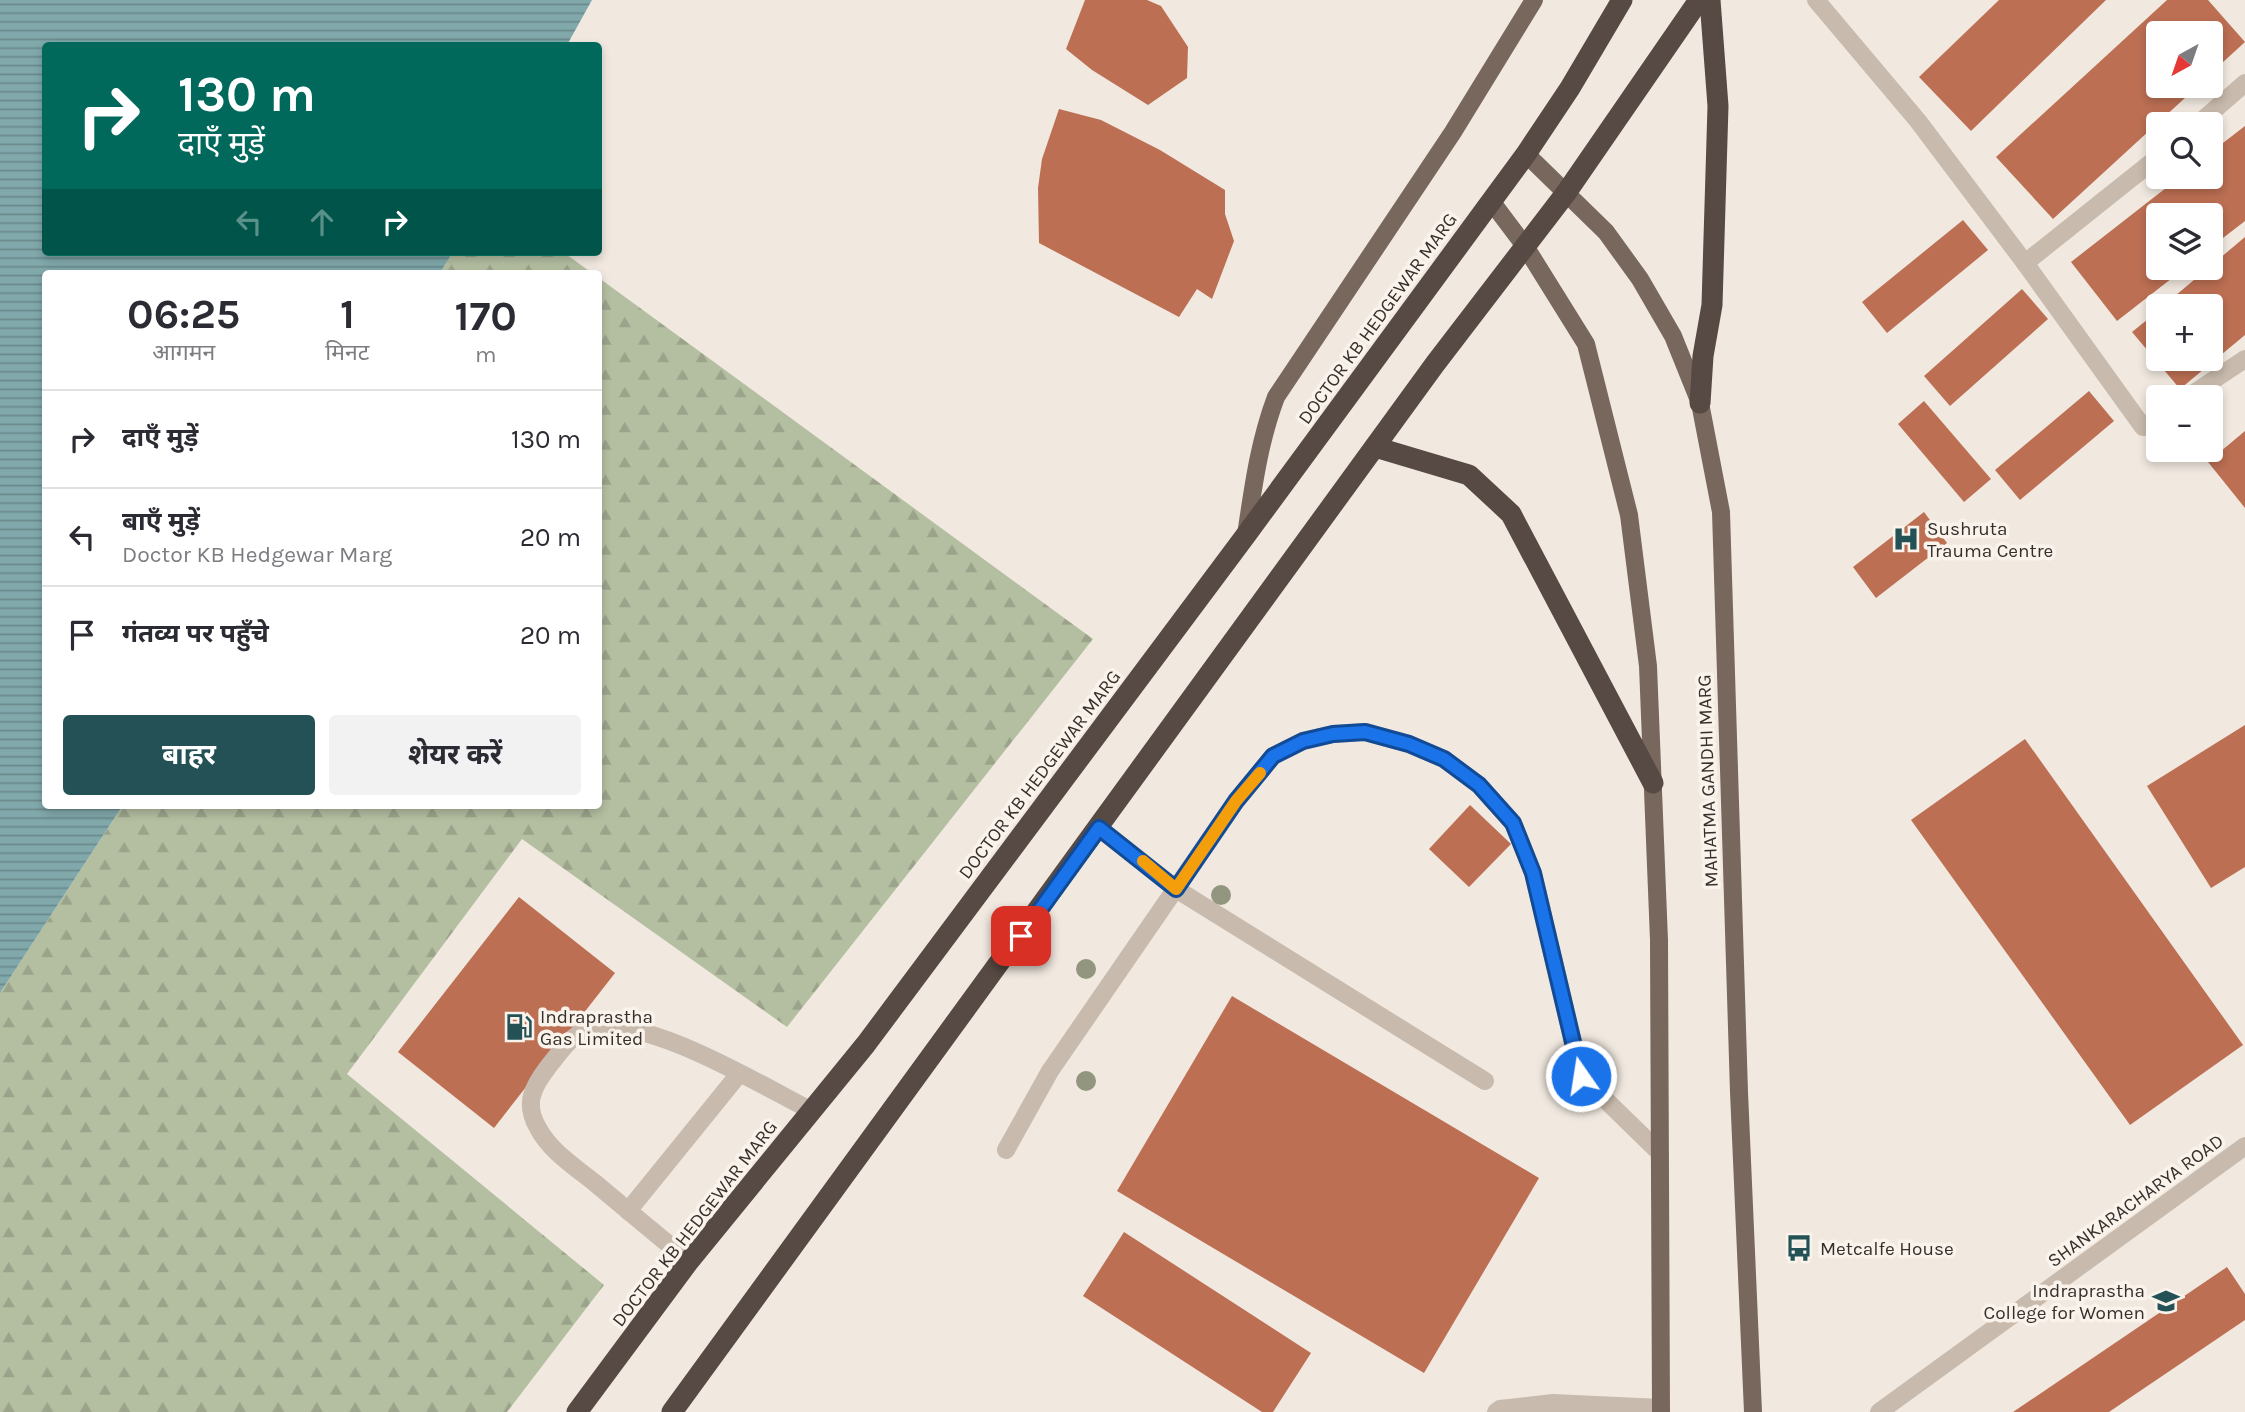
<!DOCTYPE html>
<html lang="hi">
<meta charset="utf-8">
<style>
:root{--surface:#fff;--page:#f2f2f3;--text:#2b2b33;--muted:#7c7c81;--line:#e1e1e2;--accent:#235155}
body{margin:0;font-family:Karla,"Noto Sans Devanagari",sans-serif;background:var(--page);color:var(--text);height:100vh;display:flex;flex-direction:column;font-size:26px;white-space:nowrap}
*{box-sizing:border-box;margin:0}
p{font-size:23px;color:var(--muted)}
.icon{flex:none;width:38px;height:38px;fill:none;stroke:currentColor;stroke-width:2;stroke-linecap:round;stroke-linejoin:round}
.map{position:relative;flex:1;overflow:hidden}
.side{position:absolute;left:42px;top:270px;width:560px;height:539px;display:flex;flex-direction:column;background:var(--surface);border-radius:7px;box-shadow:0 4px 10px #0003}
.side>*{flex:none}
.top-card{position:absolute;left:42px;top:42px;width:560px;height:214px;border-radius:7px;box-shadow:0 4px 10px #0003;background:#00695c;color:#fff;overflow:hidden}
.needle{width:46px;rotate:220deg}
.fabs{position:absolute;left:2146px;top:21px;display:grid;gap:14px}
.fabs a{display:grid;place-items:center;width:77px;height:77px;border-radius:7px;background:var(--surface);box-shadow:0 4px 10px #0003;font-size:35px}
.pin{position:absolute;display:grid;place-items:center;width:60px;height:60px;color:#fff;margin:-30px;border-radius:14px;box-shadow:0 4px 10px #0006}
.me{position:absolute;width:77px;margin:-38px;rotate:347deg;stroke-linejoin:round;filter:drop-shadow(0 0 5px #0008)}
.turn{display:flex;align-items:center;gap:24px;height:147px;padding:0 21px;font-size:32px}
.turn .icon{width:91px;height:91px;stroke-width:2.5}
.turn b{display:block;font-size:49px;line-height:60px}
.lanes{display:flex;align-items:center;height:66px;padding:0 21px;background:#0003;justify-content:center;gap:35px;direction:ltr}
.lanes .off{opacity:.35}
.eta{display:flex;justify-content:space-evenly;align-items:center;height:119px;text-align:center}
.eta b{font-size:42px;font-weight:700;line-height:49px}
.primary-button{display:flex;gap:14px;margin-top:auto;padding:14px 21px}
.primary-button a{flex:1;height:80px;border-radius:7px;background:var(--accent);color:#fff;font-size:28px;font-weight:700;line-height:80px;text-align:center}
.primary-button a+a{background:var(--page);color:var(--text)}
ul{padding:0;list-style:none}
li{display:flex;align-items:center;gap:21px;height:98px;padding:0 21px;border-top:2px solid var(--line)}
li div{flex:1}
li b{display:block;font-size:26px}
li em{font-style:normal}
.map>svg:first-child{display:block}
.forest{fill:url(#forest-firs)}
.water{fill:url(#water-rules)}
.building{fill:#bc6f53}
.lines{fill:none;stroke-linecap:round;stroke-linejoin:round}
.lane{stroke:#c8baac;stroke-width:18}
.street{stroke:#c8baac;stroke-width:18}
.primary{stroke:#78675d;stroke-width:18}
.highway{stroke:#574943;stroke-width:21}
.tree{fill:#93967f}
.route-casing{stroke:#114b97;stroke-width:18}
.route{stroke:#1a73e8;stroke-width:12}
.slow{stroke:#f59e0b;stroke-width:12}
.labels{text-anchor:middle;stroke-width:7;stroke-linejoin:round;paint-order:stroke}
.street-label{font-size:19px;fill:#372f2b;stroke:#f9f3ec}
.poi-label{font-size:19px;fill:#372f2b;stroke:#f9f3ec;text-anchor:start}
</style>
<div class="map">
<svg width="2245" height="1412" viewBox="0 0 2245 1412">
<defs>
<pattern id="forest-firs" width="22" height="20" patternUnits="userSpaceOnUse" patternTransform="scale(1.75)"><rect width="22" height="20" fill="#b4bfa1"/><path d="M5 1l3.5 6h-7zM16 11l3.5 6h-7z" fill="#9ba48b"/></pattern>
<pattern id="water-rules" width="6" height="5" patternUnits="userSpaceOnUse" patternTransform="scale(1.75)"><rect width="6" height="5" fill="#81a9ac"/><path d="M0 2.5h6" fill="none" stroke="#6a8a8c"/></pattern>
</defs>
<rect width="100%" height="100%" fill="#f1e9e0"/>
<g class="forest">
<path d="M 453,252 L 563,252 L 592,273 L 440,273 Z"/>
<path d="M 599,278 L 1093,639 L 787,1027 L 522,839 L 347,1074 L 604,1285 L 507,1412 L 0,1412 L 0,993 L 123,805 L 598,805 Z"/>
</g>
<path class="water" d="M 0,0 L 592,0 L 567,45 L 46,46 L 46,252 L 453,252 L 440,273 L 46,273 L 46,805 L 123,805 L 0,993 Z"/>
<g class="building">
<path d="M 1085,0 L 1147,0 L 1161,6 L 1188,47 L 1187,78 L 1148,105 L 1092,70 L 1066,49 Z"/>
<path d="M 1999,0 L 2106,0 L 1971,131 L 1919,77 Z"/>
<path d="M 2167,0 L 2208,0 L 2245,42 L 2210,74 L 2210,33 L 2158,33 L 2158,86 L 2198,86 L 2053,219 L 1996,157 Z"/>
<path d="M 1059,109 L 1101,120 L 1160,150 L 1225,190 L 1225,214 L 1234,241 L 1212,299 L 1197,289 L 1179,317 L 1039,243 L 1038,188 L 1042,159 Z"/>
<path d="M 2245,126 L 2245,221 L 2210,248 L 2210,215 L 2158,215 L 2158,268 L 2185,268 L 2117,321 L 2071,262 L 2180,177 L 2210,177 L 2210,153 Z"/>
<path d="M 1963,220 L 1988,250 L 1887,333 L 1862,302 Z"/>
<path d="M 2245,237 L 2245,335 L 2180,389 L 2132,332 L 2158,311 L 2158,359 L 2210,359 L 2210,306 L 2163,306 Z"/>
<path d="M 2022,289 L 2048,319 L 1950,406 L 1924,376 Z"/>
<path d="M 2089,391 L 2114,421 L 2020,500 L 1995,470 Z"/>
<path d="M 1924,401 L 1991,479 L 1964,502 L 1898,424 Z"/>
<path d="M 2245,431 L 2245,508 L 2208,462 Z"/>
<path d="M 1924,512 L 1947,543 L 1876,598 L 1853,567 Z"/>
<path d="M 2245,725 L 2245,867 L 2211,888 L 2147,786 Z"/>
<path d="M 2025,739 L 2243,1045 L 2130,1125 L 1911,820 Z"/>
<path d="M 1470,805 L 1511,844 L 1469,887 L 1429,849 Z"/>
<path d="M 519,897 L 615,973 L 494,1128 L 398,1052 Z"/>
<path d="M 1232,996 L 1539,1178 L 1424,1373 L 1117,1191 Z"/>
<path d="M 1124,1232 L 1311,1353 L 1273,1412 L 1262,1412 L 1083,1296 Z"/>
<path d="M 2227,1267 L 2245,1294 L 2245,1320 L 2109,1412 L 2013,1412 Z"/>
</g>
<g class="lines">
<g class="lane">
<path d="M 1099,828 L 1176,889 L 1485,1081"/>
<path d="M 1006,1150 L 1050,1071 L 1236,801 L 1273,756 L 1303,741 L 1333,734 L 1365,732 L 1409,744 L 1444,759 L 1479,785 L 1513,823 L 1533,873 L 1581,1076 L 1660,1153"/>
<path d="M 628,1211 L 739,1074"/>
<path d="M 689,1261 C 657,1235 626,1209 595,1183 C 575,1167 550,1151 538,1128 C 524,1104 532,1088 548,1067 C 559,1054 569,1037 586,1030 C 639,1010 762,1086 812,1111"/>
<path d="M 1496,1412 L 1500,1409 L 1553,1403 L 1661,1408"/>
</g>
<g class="street">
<path d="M 1816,0 L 1918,121 L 2025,263 L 2143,427 L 2158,417"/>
<path d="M 2198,124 L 2245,83"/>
<path d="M 2025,263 L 2158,157"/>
<path d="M 2188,397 L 2245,359"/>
<path d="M 1879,1412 L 2245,1146"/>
</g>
<g class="primary">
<path d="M 1526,154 L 1606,232 L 1640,279 L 1673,336 L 1700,403 L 1721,512 L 1739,1092 L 1753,1412"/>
<path d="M 1491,201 L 1525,246 L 1586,344 L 1629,515 L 1648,666 L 1659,940 L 1661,1412"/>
<path d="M 1246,535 C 1253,488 1259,442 1276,397 L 1453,132 L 1534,0"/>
</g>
<g class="highway">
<path d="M 1700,403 L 1703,356 L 1712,305 L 1718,106 L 1710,0"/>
<path d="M 1375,447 L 1469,475 L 1511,514 L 1653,783"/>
<path d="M 577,1412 L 689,1261 L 866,1044 L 1246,535 L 1526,154 L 1570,88 L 1622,0"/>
<path d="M 672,1412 L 1435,364 L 1566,193 L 1699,0"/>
</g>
</g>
<g class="tree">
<circle cx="1221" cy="895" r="10"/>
<circle cx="1086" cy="969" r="10"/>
<circle cx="1086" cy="1081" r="10"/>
</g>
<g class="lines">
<defs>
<path id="route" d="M 1021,936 L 1099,828 L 1176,889 L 1236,801 L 1273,756 L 1303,741 L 1333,734 L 1365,732 L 1409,744 L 1444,759 L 1479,785 L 1513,823 L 1533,873 L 1581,1076"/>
</defs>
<use href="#route" class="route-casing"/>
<use href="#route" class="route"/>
<path class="slow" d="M 1143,861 L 1176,889 L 1236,801 L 1260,773"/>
</g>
<defs>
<symbol id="hospital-bare" viewBox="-9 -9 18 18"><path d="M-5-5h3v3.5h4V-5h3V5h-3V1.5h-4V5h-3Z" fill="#235155" stroke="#f9f3ec" stroke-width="2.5" paint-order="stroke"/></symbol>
<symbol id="fuel-bare" viewBox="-9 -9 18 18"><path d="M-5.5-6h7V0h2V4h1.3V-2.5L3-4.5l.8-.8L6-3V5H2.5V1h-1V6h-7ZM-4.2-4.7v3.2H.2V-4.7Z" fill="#235155" stroke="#f9f3ec" stroke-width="2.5" paint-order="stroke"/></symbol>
<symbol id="bus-bare" viewBox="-9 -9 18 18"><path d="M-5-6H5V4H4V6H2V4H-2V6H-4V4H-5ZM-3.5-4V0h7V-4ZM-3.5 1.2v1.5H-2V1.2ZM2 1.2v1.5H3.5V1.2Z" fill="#235155" stroke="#f9f3ec" stroke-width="2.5" paint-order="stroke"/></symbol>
<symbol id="university-bare" viewBox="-9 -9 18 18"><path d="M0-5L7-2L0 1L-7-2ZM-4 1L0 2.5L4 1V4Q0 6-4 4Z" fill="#235155" stroke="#f9f3ec" stroke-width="2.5" paint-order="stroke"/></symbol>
</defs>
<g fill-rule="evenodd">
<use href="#hospital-bare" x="1887" y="520" width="38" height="38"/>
<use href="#fuel-bare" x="500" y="1008" width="38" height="38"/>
<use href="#bus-bare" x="1780" y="1229" width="38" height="38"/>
<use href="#university-bare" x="2147" y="1282" width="38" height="38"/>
</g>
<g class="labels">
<g class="street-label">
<text transform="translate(1377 318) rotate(-54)" y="7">DOCTOR KB HEDGEWAR MARG</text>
<text transform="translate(1039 774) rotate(-53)" y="7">DOCTOR KB HEDGEWAR MARG</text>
<text transform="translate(1707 781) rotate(-92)" y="7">MAHATMA GANDHI MARG</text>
<text transform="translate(2135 1200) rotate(-36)" y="7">SHANKARACHARYA ROAD</text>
<text transform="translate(694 1223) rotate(-52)" y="7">DOCTOR KB HEDGEWAR MARG</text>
</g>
<g class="poi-label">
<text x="1927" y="535">Sushruta<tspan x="1927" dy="22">Trauma Centre</tspan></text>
<text x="540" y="1023">Indraprastha<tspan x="540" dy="22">Gas Limited</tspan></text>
<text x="1820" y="1255">Metcalfe House</text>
<text x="2145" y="1297" text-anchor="end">Indraprastha<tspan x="2145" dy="22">College for Women</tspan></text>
</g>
</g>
</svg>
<div class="fabs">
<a><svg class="needle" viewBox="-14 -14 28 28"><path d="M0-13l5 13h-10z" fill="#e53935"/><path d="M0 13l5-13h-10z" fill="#7c7c81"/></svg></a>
<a><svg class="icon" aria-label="search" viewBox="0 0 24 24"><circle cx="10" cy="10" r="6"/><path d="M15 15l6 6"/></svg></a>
<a><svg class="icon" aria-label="layers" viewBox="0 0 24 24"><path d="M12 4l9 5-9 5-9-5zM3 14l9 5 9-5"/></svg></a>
<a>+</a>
<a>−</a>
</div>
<div class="pin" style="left:1021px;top:936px;background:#d93025"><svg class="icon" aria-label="arrive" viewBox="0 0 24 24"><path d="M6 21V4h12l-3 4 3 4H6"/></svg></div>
<svg class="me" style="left:1581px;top:1076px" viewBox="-20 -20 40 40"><circle r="17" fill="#1a73e8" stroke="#fff" stroke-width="3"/><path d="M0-11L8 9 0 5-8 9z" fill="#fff"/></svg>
<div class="top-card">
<div class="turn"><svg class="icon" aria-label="right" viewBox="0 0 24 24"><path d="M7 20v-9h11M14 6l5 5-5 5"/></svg><div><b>130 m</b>दाएँ मुड़ें</div></div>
<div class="lanes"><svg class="icon off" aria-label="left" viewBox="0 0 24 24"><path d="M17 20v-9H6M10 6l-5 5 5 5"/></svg><svg class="icon off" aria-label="ahead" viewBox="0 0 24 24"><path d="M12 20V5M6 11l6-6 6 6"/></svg><svg class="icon" aria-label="right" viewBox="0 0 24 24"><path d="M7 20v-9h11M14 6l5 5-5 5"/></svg></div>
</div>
<section class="side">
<div class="eta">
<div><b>06:25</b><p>आगमन</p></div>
<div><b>1</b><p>मिनट</p></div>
<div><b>170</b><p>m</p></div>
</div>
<ul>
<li><svg class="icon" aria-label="right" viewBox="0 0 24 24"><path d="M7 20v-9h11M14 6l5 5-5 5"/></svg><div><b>दाएँ मुड़ें</b></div><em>130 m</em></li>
<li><svg class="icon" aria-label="left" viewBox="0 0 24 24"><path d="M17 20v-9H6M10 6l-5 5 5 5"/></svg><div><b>बाएँ मुड़ें</b><p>Doctor KB Hedgewar Marg</p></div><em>20 m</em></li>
<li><svg class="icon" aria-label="arrive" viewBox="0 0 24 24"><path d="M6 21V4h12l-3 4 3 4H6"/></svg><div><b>गंतव्य पर पहुँचे</b></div><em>20 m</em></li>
</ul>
<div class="primary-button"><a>बाहर</a><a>शेयर करें</a></div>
</section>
</div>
